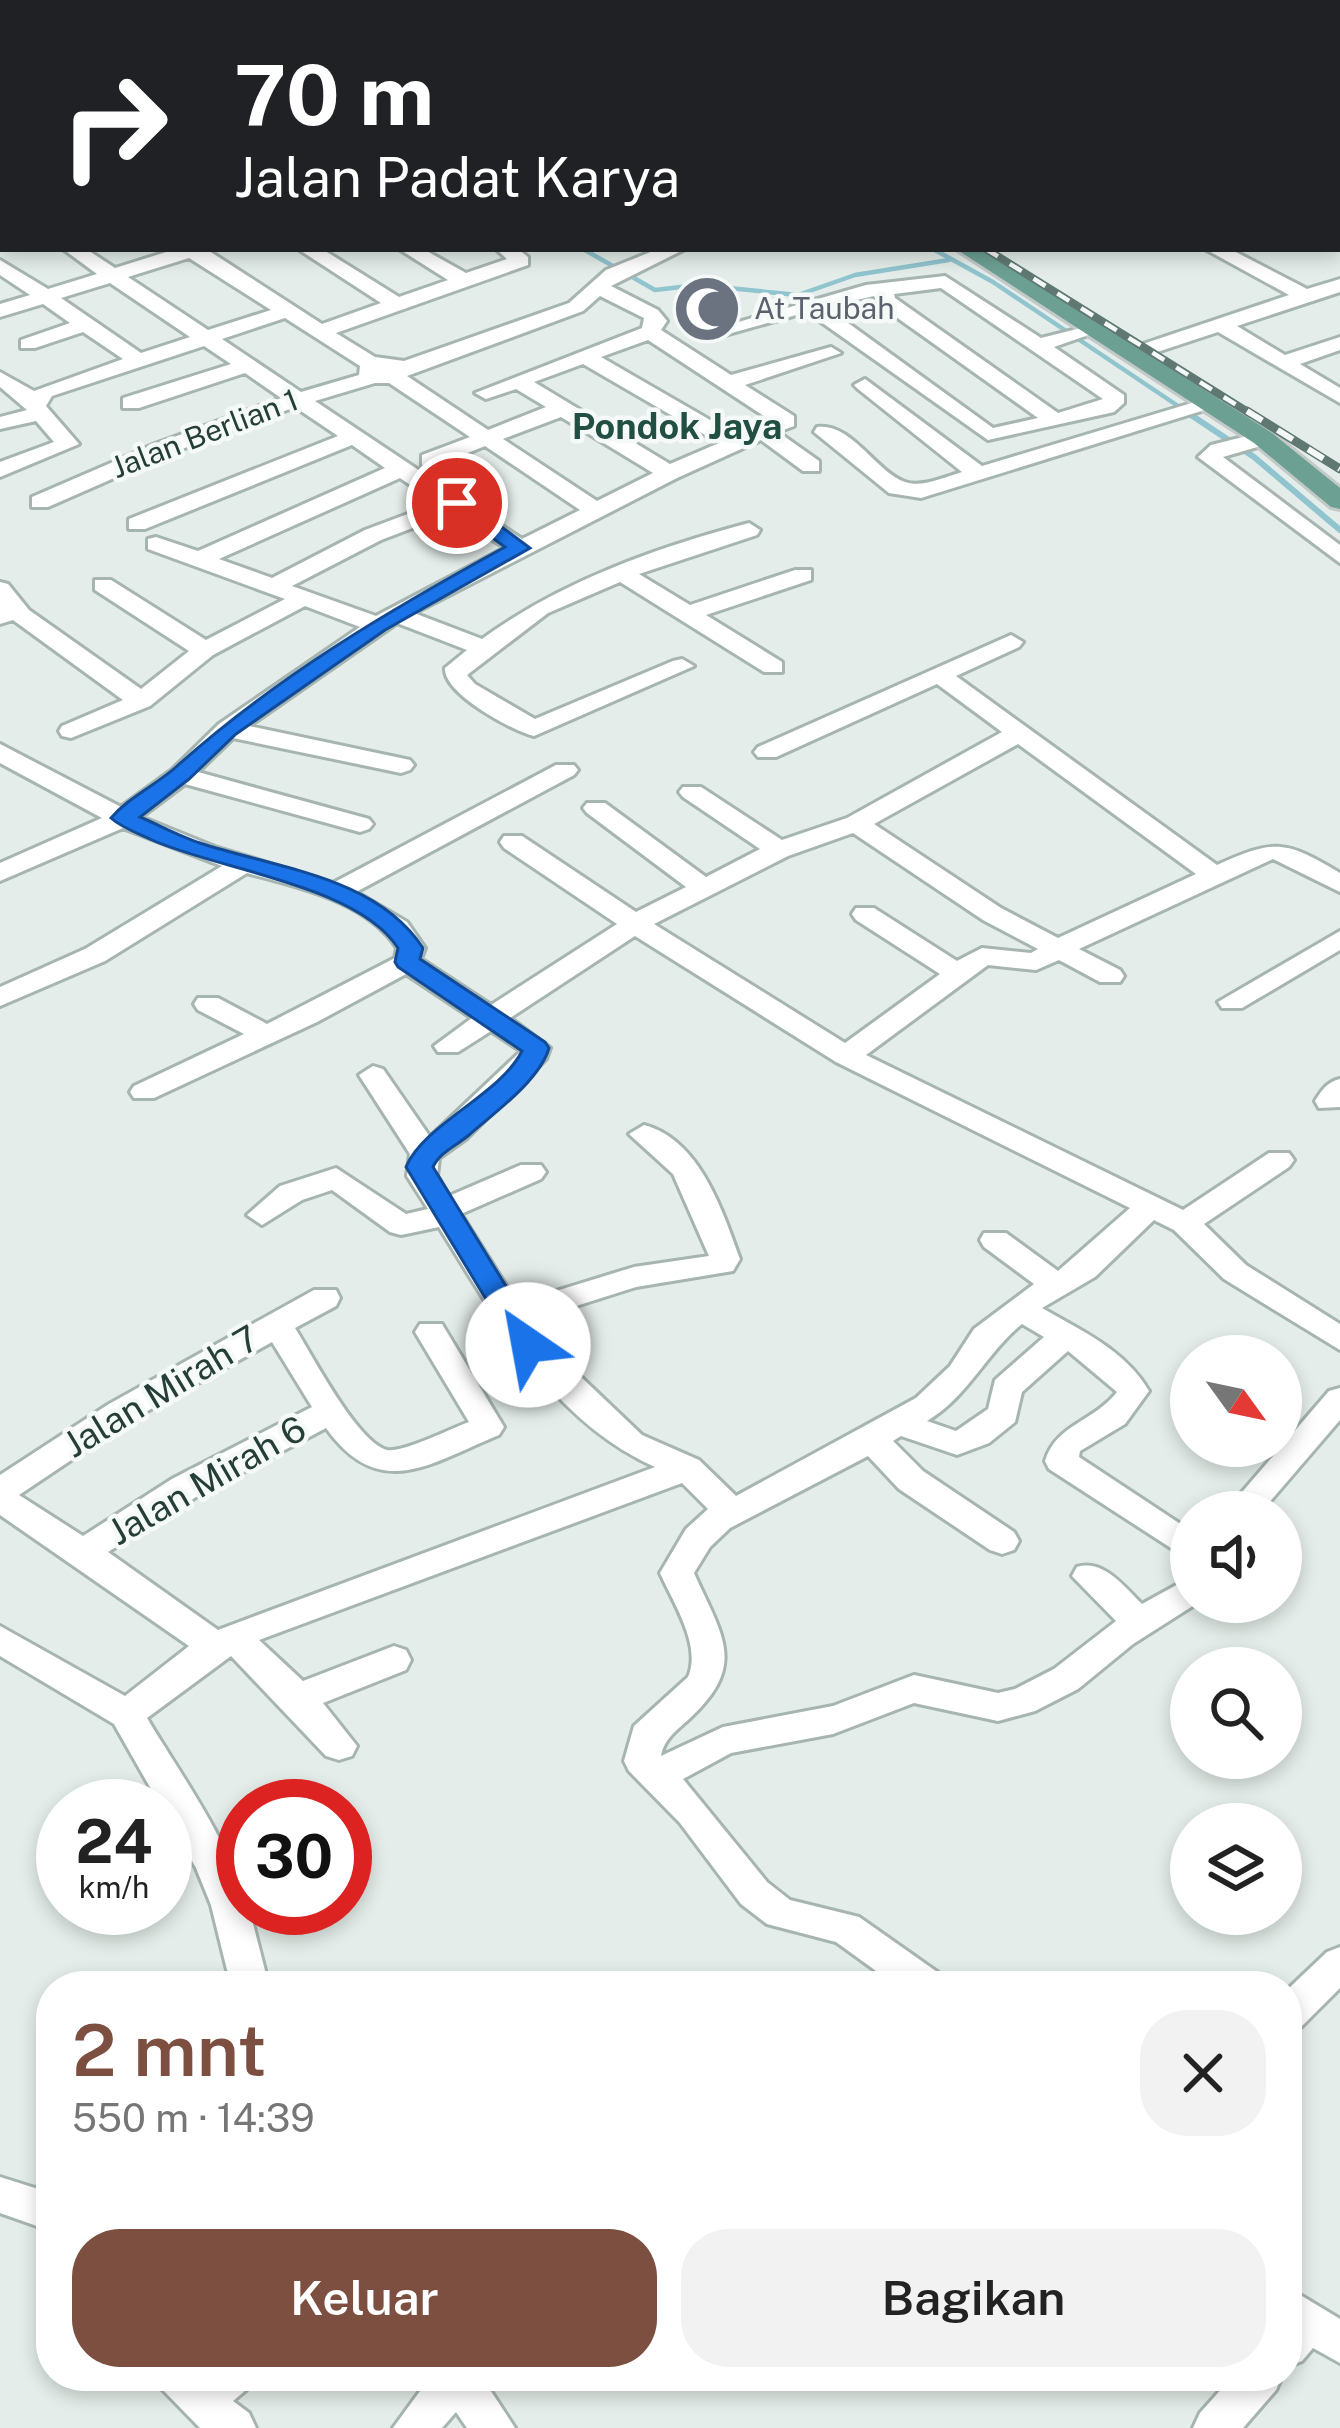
<!DOCTYPE html>
<html lang="id">
<meta charset="utf-8">
<style>
:root{--surface:#fff;--page:#f2f2f2;--text:#222;--muted:#767676;--accent:#7c4f41}
body{margin:0;font-family:"Public Sans",sans-serif;background:var(--page);color:var(--text);height:100vh;display:flex;flex-direction:column;font-size:45px;white-space:nowrap}
*{box-sizing:border-box;margin:0}
p{font-size:39px;color:var(--muted)}
.icon{flex:none;width:66px;height:66px;fill:none;stroke:currentColor;stroke-width:2;stroke-linecap:round;stroke-linejoin:round}
.map{position:relative;flex:1;overflow:hidden}
.details{position:absolute;left:36px;top:1971px;width:1266px;height:420px;display:flex;flex-direction:column;background:var(--surface);border-radius:48px;box-shadow:0 6px 18px #0003}
.details>*{flex:none}
.banner{position:absolute;left:0px;top:0px;width:1341px;height:252px;box-shadow:0 6px 18px #0003;background:#202124;color:#fff;overflow:hidden}
.needle{width:78px;rotate:123deg}
.tools{position:absolute;left:1170px;top:1335px;display:grid;gap:24px}
.tools a{display:grid;place-items:center;width:132px;height:132px;border-radius:50%;background:var(--surface);box-shadow:0 6px 18px #0003;font-size:60px}
.speed{position:absolute;left:36px;top:1779px;display:flex;gap:24px;font-size:60px;font-weight:700;text-align:center}
.speed>*{display:grid;place-content:center;width:156px;height:156px;border-radius:50%;background:var(--surface);box-shadow:0 6px 18px #0003;line-height:1}
.speed small{font-size:30px;font-weight:400}
.speed .limit{border:18px solid #d22;background:#fff;color:#111}
.pin{position:absolute;display:grid;place-items:center;width:102px;height:102px;color:#fff;margin:-51px;border:6px solid #fff;border-radius:50%;box-shadow:0 3px 12px #0007}
.me{position:absolute;width:132px;margin:-66px;rotate:327deg;stroke-linejoin:round;filter:drop-shadow(0 0 9px #0008)}
.turn{display:flex;align-items:center;gap:42px;height:252px;padding:0 36px;font-size:54px}
.turn .icon{width:156px;height:156px;stroke-width:2.5}
.turn b{display:block;font-size:84px;line-height:102px}
.round{display:grid;place-items:center;flex:none;width:126px;height:126px;border-radius:48px;background:var(--page)}
.headline{display:flex;align-items:center;justify-content:space-between;height:204px;padding:0 36px}
h1{font-size:72px;font-weight:600;line-height:90px;color:var(--accent)}
.button{display:flex;gap:24px;margin-top:auto;padding:24px 36px}
.button a{flex:1;height:138px;border-radius:48px;background:var(--accent);color:#fff;font-size:48px;font-weight:600;line-height:138px;text-align:center}
.button a+a{background:var(--page);color:var(--text)}
.map>svg:first-child{display:block}
.lines{fill:none;stroke-linecap:round;stroke-linejoin:round}
.stream-far1{stroke:#90c4ce;stroke-width:4.5}
.stream{stroke:#90c4ce;stroke-width:6}
.minor-casing{stroke:#a7b5b0;stroke-width:6}
.primary-casing{stroke:#c2c9c7;stroke-width:6}
.minor{fill:#fff;fill-rule:evenodd}
.primary{fill:#6ca093;fill-rule:evenodd}
.rail-far1-casing{stroke:#5f7972;stroke-width:8}
.rail-casing{stroke:#5f7972;stroke-width:9}
.rail-far1{stroke:#f5f9f7;stroke-width:4.5;stroke-dasharray:14;stroke-linecap:butt}
.rail{stroke:#f5f9f7;stroke-width:6;stroke-dasharray:18;stroke-linecap:butt}
.route{fill:#1a73e8;stroke:#114b97;stroke-width:3}
.labels{text-anchor:middle;stroke-width:9;stroke-linejoin:round;paint-order:stroke}
.far-worship-label{font-size:30px;fill:#5b616d;stroke:#f5f9f7;text-anchor:start}
.far-street-label{font-size:30px;fill:#253e37;stroke:#f5f9f7}
.far-quarter-label{font-size:36px;font-weight:bold;fill:#214f44;stroke:#f5f9f7}
.street-label{font-size:36px;fill:#253e37;stroke:#f5f9f7}
</style>
<div class="map">
<svg width="1340" height="2428" viewBox="0 0 1340 2428">
<rect width="100%" height="100%" fill="#e4ede9"/>
<g class="lines">
<g class="stream-far1">
<path d="M 556,0 L 561,3"/>
<path d="M 583,249 L 655,290 L 698,285 L 798,295 L 855,275 L 949,260"/>
<path d="M 933,249 L 993,282 L 1190,414"/>
</g>
<path class="stream" d="M 1185,411 L 1254,457 L 1340,530"/>
<defs>
<g id="minor">
<path d="M 64,0 L 80,0 L 82,3 L 66,3 Z"/>
<path d="M 265,0 L 281,0 L 282,3 L 266,3 Z"/>
<path d="M 609,0 L 628,0 L 630,3 L 611,3 Z"/>
<path d="M 838,0 L 858,0 L 860,3 L 840,3 Z"/>
<path d="M 896,0 L 917,0 L 915,3 Z"/>
<path d="M 1068,0 L 1089,0 L 1091,3 L 1070,3 Z"/>
<rect x="1338" y="69" width="2" height="10"/>
<rect x="1338" y="103" width="2" height="11"/>
<path d="M 1340,166 L 1340,178 L 1338,179 L 1338,167 Z"/>
<path d="M 3,174 L 3,186 L 0,187 L 0,175 Z"/>
<path d="M 3,213 L 3,225 L 0,226 L 0,214 Z"/>
<path d="M 63,249 L 86,249 L 115,268 L 176,249 L 206,249 L 322,324 L 381,303 L 298,249 L 322,249 L 399,297 L 448,280 L 399,249 L 423,249 L 466,273 L 507,259 L 496,249 L 518,249 L 528,257 L 528,265 L 336,333 L 375,357 L 404,361 L 569,303 L 606,270 L 658,249 L 685,249 L 611,286 L 658,310 L 667,321 L 661,330 L 731,375 L 831,347 L 841,353 L 745,385 L 794,416 L 794,426 L 778,432 L 819,461 L 819,471 L 803,471 L 761,440 L 677,478 L 414,613 L 482,639 C 560,582 655,548 749,523 L 760,530 L 757,535 L 639,574 L 690,605 L 795,570 L 811,570 L 811,580 L 706,615 L 782,662 L 782,672 L 764,672 L 620,582 L 548,613 L 467,675 L 475,684 L 535,719 L 673,661 L 682,659 L 694,666 L 534,736 C 510,730 443,693 445,668 L 467,650 L 397,623 L 249,726 L 410,760 L 414,765 L 410,770 L 401,773 L 233,738 L 198,772 L 369,819 L 373,824 L 369,829 L 360,832 L 185,784 L 141,817 L 215,847 L 333,883 L 556,765 L 574,765 L 578,770 L 574,775 L 356,892 L 407,922 L 425,948 L 421,959 L 491,1005 L 617,924 L 504,848 L 500,842 L 504,836 L 522,836 L 636,912 L 686,887 L 587,813 L 583,808 L 587,803 L 605,803 L 706,877 L 760,849 L 683,797 L 679,792 L 683,787 L 701,787 L 782,840 L 847,818 L 1002,732 L 937,684 L 776,757 L 758,757 L 754,752 L 758,747 L 1011,635 L 1023,642 L 1019,647 L 956,676 L 1217,865 C 1275,839 1285,840 1340,873 L 1340,892 L 1273,859 L 1079,949 L 1120,970 L 1124,976 L 1120,982 L 1100,982 L 1059,960 L 1036,970 L 988,965 L 866,1055 L 1183,1210 L 1269,1153 L 1289,1153 L 1294,1160 L 1289,1167 L 1204,1224 L 1246,1265 L 1340,1324 L 1340,1350 L 1224,1279 L 1174,1230 L 1154,1220 L 1095,1277 L 1042,1308 C 1082,1331 1125,1350 1149,1391 L 1125,1424 L 1080,1451 L 1079,1457 L 1191,1531 L 1191,1561 L 1049,1469 L 1045,1461 C 1056,1424 1094,1422 1117,1392 L 1068,1351 L 1022,1392 L 1015,1422 L 989,1443 L 957,1455 L 901,1436 L 893,1441 L 923,1471 L 1014,1532 L 1019,1541 L 1014,1550 L 1002,1554 L 990,1550 L 899,1489 L 868,1456 L 730,1528 L 710,1547 L 694,1573 C 722,1636 748,1665 689,1719 C 676,1731 664,1739 661,1756 L 723,1727 L 833,1706 L 914,1675 L 998,1693 L 1015,1689 L 1054,1669 L 1116,1621 L 1072,1576 L 1077,1567 C 1104,1559 1124,1587 1142,1604 L 1191,1577 L 1191,1602 L 1199,1602 L 1133,1644 L 1078,1689 L 1035,1711 L 998,1721 L 914,1703 L 833,1734 L 731,1753 L 683,1779 L 767,1882 L 790,1900 L 859,1917 L 940,1974 L 945,1986 L 897,1986 L 836,1942 L 767,1924 L 741,1904 L 680,1823 L 629,1771 L 624,1761 L 634,1726 L 688,1677 C 702,1646 673,1602 660,1573 L 686,1529 L 708,1509 L 682,1483 L 259,1640 L 303,1681 L 394,1646 L 406,1650 L 411,1660 L 406,1670 L 323,1703 L 357,1746 L 352,1756 L 339,1760 L 326,1756 L 231,1656 L 147,1718 C 173,1763 243,1860 243,1908 L 249,1908 L 269,1986 L 231,1986 L 211,1905 L 196,1868 L 114,1724 L 0,1656 L 0,1626 L 125,1696 L 189,1646 L 0,1515 L 0,1475 L 109,1404 L 314,1290 L 336,1290 L 340,1298 L 336,1306 L 295,1328 C 312,1355 357,1442 387,1450 C 403,1453 452,1428 469,1422 L 415,1332 L 420,1324 L 442,1324 L 504,1427 L 499,1435 C 430,1463 380,1503 326,1428 L 196,1497 L 108,1552 L 218,1630 L 655,1467 C 552,1421 495,1317 439,1227 L 401,1235 L 390,1232 L 332,1190 L 302,1200 L 262,1225 L 247,1215 L 280,1186 L 336,1168 L 406,1214 L 428,1209 L 407,1176 L 410,1154 L 359,1075 L 373,1066 L 383,1069 L 430,1137 L 521,1051 L 491,1031 L 458,1052 L 438,1052 L 434,1046 L 472,1018 L 406,974 L 317,1022 L 154,1098 L 134,1098 L 130,1092 L 134,1086 L 244,1034 L 198,1010 L 194,1004 L 198,998 L 218,998 L 267,1024 L 395,958 L 397,948 C 367,901 298,887 247,873 L 105,961 L 0,1006 L 0,987 L 85,949 L 222,866 L 123,828 L 0,881 L 0,863 L 102,818 L 0,763 L 0,744 L 121,807 L 172,770 L 219,724 L 360,627 L 305,606 L 213,655 L 150,706 L 71,738 L 62,736 L 59,731 L 62,726 L 123,700 L 13,620 L 0,624 L 0,582 L 8,584 L 29,610 L 141,689 L 189,651 L 95,590 L 95,580 L 111,580 L 206,640 L 285,599 L 148,549 L 148,539 L 156,537 L 198,551 L 385,468 L 352,445 L 145,529 L 129,529 L 129,519 L 338,436 L 295,407 L 171,453 L 48,507 L 32,507 L 32,497 L 155,444 L 281,398 L 245,373 L 139,408 L 123,408 L 123,398 L 231,364 L 204,346 L 52,396 L 46,406 L 79,444 L 0,477 L 0,462 L 54,442 L 36,421 L 0,429 L 0,417 L 27,410 L 0,387 L 0,372 L 34,391 L 123,359 L 83,332 L 35,348 L 21,348 L 21,340 L 70,323 L 43,304 L 0,317 L 0,304 L 30,295 L 0,275 L 0,260 L 48,289 L 97,274 ZM 189,258 L 271,310 L 208,330 L 128,277 ZM 110,283 L 190,337 L 141,353 L 61,298 ZM 600,296 L 644,318 L 642,328 L 475,393 L 486,399 L 516,389 L 546,407 L 488,430 L 407,376 L 583,311 ZM 285,318 L 360,366 L 359,375 L 301,392 L 222,339 ZM 648,340 L 770,420 L 736,435 L 601,357 ZM 583,364 L 719,443 L 670,464 L 534,382 ZM 375,383 L 389,383 L 470,437 L 422,455 L 422,465 L 438,465 L 485,446 L 580,510 L 522,539 L 315,401 ZM 561,417 L 653,473 L 597,501 L 503,439 ZM 400,478 L 437,503 L 365,530 L 272,578 L 219,559 ZM 452,513 L 505,548 L 376,616 L 292,586 L 381,540 ZM 1018,744 L 1196,874 L 1058,938 L 1001,908 L 874,824 ZM 853,833 L 983,920 L 1038,949 L 1031,953 L 982,948 L 957,961 L 874,908 L 856,908 L 852,914 L 856,920 L 940,974 L 845,1043 L 654,924 L 788,856 ZM 635,936 L 836,1062 L 1130,1208 L 1058,1271 L 1006,1233 L 984,1233 L 980,1240 L 984,1247 L 1034,1284 L 974,1329 L 950,1366 L 916,1398 L 736,1496 L 699,1460 L 642,1435 L 539,1337 L 529,1321 L 636,1287 L 733,1271 L 740,1259 C 722,1210 700,1140 644,1125 L 629,1134 L 673,1174 L 709,1256 L 634,1267 L 517,1303 L 461,1214 L 541,1179 L 546,1172 L 541,1165 L 521,1165 L 449,1196 L 437,1176 L 439,1158 L 467,1138 L 546,1059 L 550,1048 L 510,1018 ZM 1022,1324 L 1044,1337 L 995,1380 L 988,1409 L 956,1431 L 927,1421 C 968,1397 986,1353 1022,1324 ZM 272,1342 L 312,1407 L 172,1479 L 83,1536 L 19,1495 L 131,1420 Z"/>
<path d="M 1205,249 L 1230,249 L 1307,289 L 1340,279 L 1340,292 L 1237,326 L 1285,355 L 1340,337 L 1340,350 L 1300,364 L 1340,388 L 1340,403 L 1218,332 L 1139,358 L 1125,358 L 1125,350 L 1289,295 Z"/>
<path d="M 945,276 L 1041,338 L 1097,324 L 1097,332 L 1054,347 L 1124,395 L 1124,403 L 1114,412 L 988,440 L 807,312 L 721,336 L 711,330 L 866,285 ZM 941,288 L 1103,399 L 1058,413 L 895,298 L 894,294 ZM 874,296 L 878,304 L 1038,418 L 993,428 L 826,307 Z"/>
<path d="M 865,379 L 982,466 L 1205,399 L 1221,399 L 1224,404 L 921,498 L 889,493 L 814,432 L 817,427 C 851,422 876,472 905,482 C 922,488 945,477 962,472 L 858,389 L 854,385 Z"/>
<path d="M 1263,432 L 1274,438 L 1271,443 L 1223,457 L 1340,545 L 1340,563 L 1198,457 L 1211,445 Z"/>
<path d="M 1340,931 L 1340,950 L 1242,1008 L 1222,1008 L 1218,1002 Z"/>
<path d="M 1340,1079 L 1340,1107 L 1319,1108 L 1315,1101 C 1322,1090 1327,1082 1340,1079 Z"/>
<path d="M 1340,1388 L 1340,1420 L 1261,1512 L 1225,1512 L 1329,1391 Z"/>
<path d="M 1340,1947 L 1340,1988 L 1301,2027 L 1287,2032 L 1287,1990 L 1327,1952 Z"/>
<path d="M 0,2177 L 51,2193 L 51,2231 L 0,2213 Z"/>
<path d="M 1287,2287 L 1340,2319 L 1340,2363 L 1313,2348 L 1302,2361 L 1287,2367 Z"/>
<path d="M 157,2376 L 252,2376 L 246,2390 L 233,2401 L 249,2413 L 256,2428 L 200,2428 L 163,2390 Z"/>
<path d="M 431,2376 L 481,2376 L 515,2428 L 467,2428 L 456,2412 L 442,2428 L 393,2428 Z"/>
<path d="M 1233,2376 L 1282,2376 L 1276,2390 L 1243,2428 L 1193,2428 L 1200,2413 Z"/>
</g>
<g id="primary">
<path d="M 566,0 L 588,0 L 590,3 L 568,3 Z"/>
<path d="M 956,249 L 984,249 L 1272,433 L 1340,488 L 1340,509 L 1331,507 L 1254,443 Z"/>
</g>
</defs>
<use href="#minor" class="minor-casing"/>
<use href="#primary" class="primary-casing"/>
<use href="#minor" class="minor"/>
<use href="#primary" class="primary"/>
<defs>
<g id="rail-far1">
<path d="M 604,0 L 608,3"/>
<path d="M 986,249 L 1251,414"/>
</g>
<path id="rail" d="M 1247,411 L 1340,469"/>
</defs>
<use href="#rail-far1" class="rail-far1-casing"/>
<use href="#rail" class="rail-casing"/>
<use href="#rail-far1" class="rail-far1"/>
<use href="#rail" class="rail"/>
</g>
<path class="route" d="M 450,499 L 464,499 L 530,548 L 385,630 L 236,734 L 189,779 L 140,817 C 159,825 179,836 200,843 C 275,868 376,876 423,948 L 420,959 L 545,1042 L 549,1048 C 540,1080 494,1113 469,1135 C 456,1146 440,1152 433,1167 L 542,1345 L 528,1355 L 518,1352 L 406,1167 C 424,1124 500,1095 522,1051 L 398,967 L 395,962 L 398,948 C 358,885 219,870 152,840 C 138,833 122,828 111,818 C 129,797 156,785 176,767 C 276,677 388,611 505,547 L 450,507 Z"/>
<defs>
<symbol id="mosque-disc" viewBox="-11 -11 22 22"><circle r="9.5" fill="#6b7280" stroke="#f5f9f7"/><path d="M3.5-4.9A6 6 0 1 0 3.5 4.9A5 5 0 1 1 3.5-4.9Z" fill="#fff"/></symbol>
</defs>
<g fill-rule="evenodd">
<use href="#mosque-disc" x="669" y="271" width="76" height="76"/>
</g>
<g class="labels">
<g class="far-worship-label">
<text x="754" y="319">At Taubah</text>
</g>
<g class="far-street-label">
<text transform="translate(205 434) rotate(-21)" y="10">Jalan Berlian 1</text>
</g>
<g class="far-quarter-label">
<text x="677" y="439">Pondok Jaya</text>
</g>
<g class="street-label">
<text transform="translate(161 1391) rotate(-31)" y="13">Jalan Mirah 7</text>
<text transform="translate(207 1480) rotate(-30)" y="13">Jalan Mirah 6</text>
</g>
</g>
</svg>
<div class="tools">
<a><svg class="needle" viewBox="-14 -14 28 28"><path d="M0-13l5 13h-10z" fill="#e53935"/><path d="M0 13l5-13h-10z" fill="#767676"/></svg></a>
<a><svg class="icon" aria-label="sound" viewBox="0 0 24 24"><path d="M4 9h4l5-4v14l-5-4H4zM17 9q2 3 0 6"/></svg></a>
<a><svg class="icon" aria-label="search" viewBox="0 0 24 24"><circle cx="10" cy="10" r="6"/><path d="M15 15l6 6"/></svg></a>
<a><svg class="icon" aria-label="layers" viewBox="0 0 24 24"><path d="M12 4l9 5-9 5-9-5zM3 14l9 5 9-5"/></svg></a>
</div>
<div class="speed"><div>24<small>km/h</small></div><div class="limit">30</div></div>
<div class="pin" style="left:457px;top:503px;background:#d93025"><svg class="icon" aria-label="arrive" viewBox="0 0 24 24"><path d="M6 21V4h12l-3 4 3 4H6"/></svg></div>
<svg class="me" style="left:528px;top:1345px" viewBox="-20 -20 40 40"><circle r="19" fill="#fff"/><path d="M0-13L10 11 0 6-10 11z" fill="#1a73e8"/></svg>
<div class="banner">
<div class="turn"><svg class="icon" aria-label="right" viewBox="0 0 24 24"><path d="M7 20v-9h11M14 6l5 5-5 5"/></svg><div><b>70 m</b>Jalan Padat Karya</div></div>
</div>
<section class="details">
<div class="headline"><div><h1>2 mnt</h1><p>550 m · 14:39</p></div><a class="round"><svg class="icon" aria-label="close" viewBox="0 0 24 24"><path d="M6 6l12 12M18 6L6 18"/></svg></a></div>
<div class="button"><a>Keluar</a><a>Bagikan</a></div>
</section>
</div>
